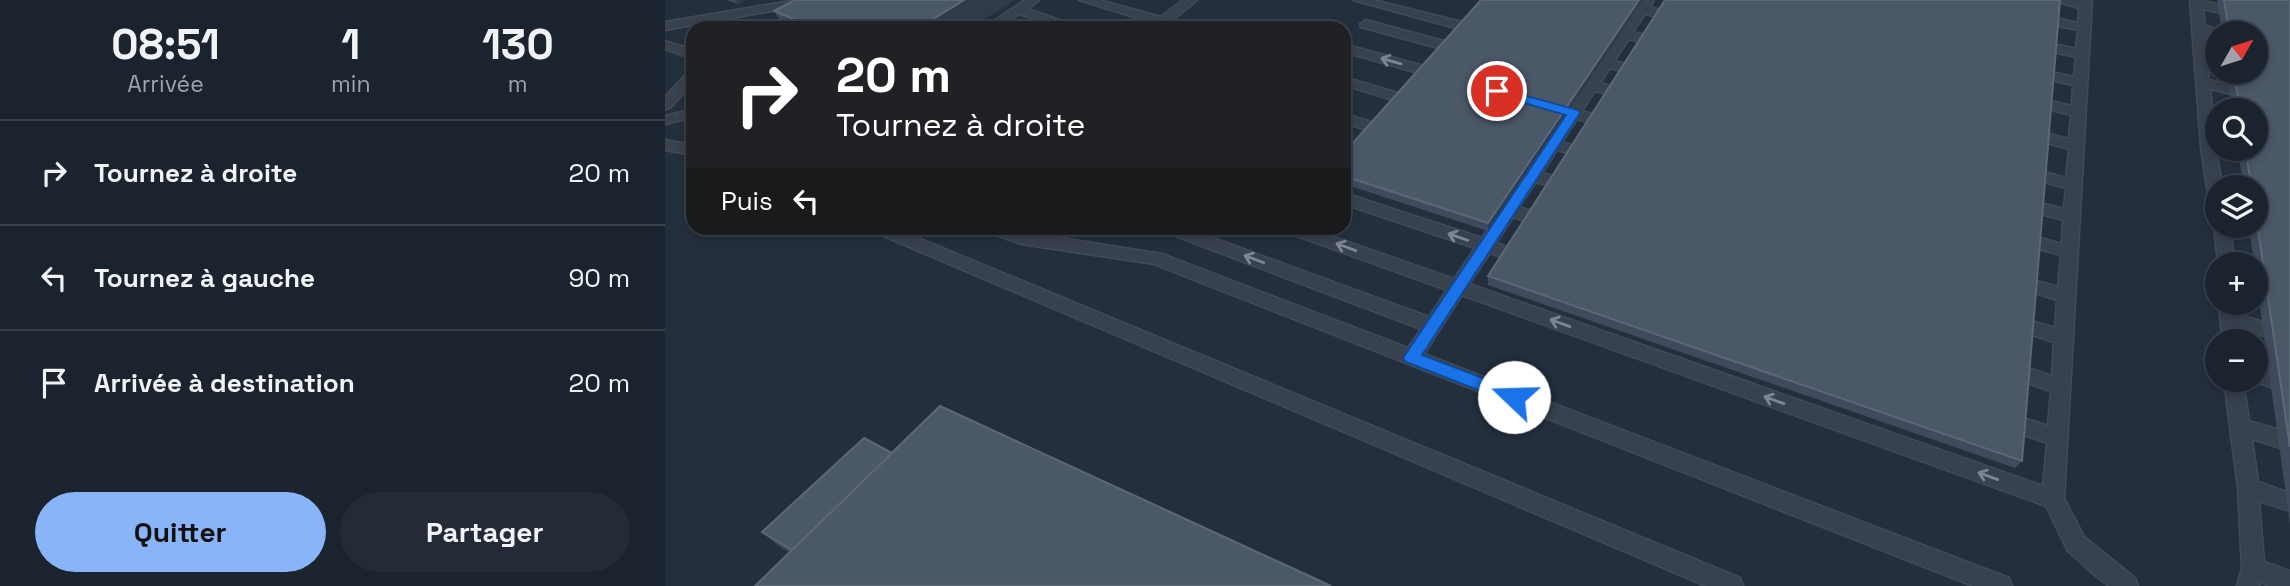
<!DOCTYPE html>
<html lang="fr">
<meta charset="utf-8">
<style>
:root{--surface:#1b232e;--page:#242b36;--text:#f1f3f6;--muted:#a0a4aa;--line:#39404a;--accent:#8ab4f8}
body{margin:0;font-family:"Space Grotesk",sans-serif;background:var(--page);color:var(--text);height:100vh;display:flex;flex-direction:column;font-size:26px;white-space:nowrap}
*{box-sizing:border-box;margin:0}
p{font-size:23px;color:var(--muted)}
.icon{flex:none;width:38px;height:38px;fill:none;stroke:currentColor;stroke-width:2;stroke-linecap:round;stroke-linejoin:round}
.map{position:relative;flex:1;overflow:hidden}
.details{display:flex;flex-direction:column;background:var(--surface);width:665px}
.details>*{flex:none}
.banner{position:absolute;left:21px;top:21px;width:665px;height:214px;border-radius:21px;box-shadow:0 4px 10px #0003,0 0 0 2px var(--line);background:#202124;color:#fff;overflow:hidden}
.needle{width:46px;rotate:51deg}
.controls{position:absolute;left:1540px;top:21px;display:grid;gap:14px}
.controls a{display:grid;place-items:center;width:63px;height:63px;border-radius:50%;background:var(--surface);box-shadow:0 4px 10px #0003,0 0 0 2px var(--line);font-size:35px}
.pin{position:absolute;display:grid;place-items:center;width:60px;height:60px;color:#fff;margin:-30px;border:4px solid #fff;border-radius:50%;box-shadow:0 2px 7px #0007}
.me{position:absolute;width:77px;margin:-38px;rotate:291deg;stroke-linejoin:round;filter:drop-shadow(0 0 5px #0008)}
.turn{display:flex;align-items:center;gap:24px;height:147px;padding:0 35px;font-size:32px}
.turn .icon{width:91px;height:91px;stroke-width:2.5}
.turn b{display:block;font-size:49px;line-height:60px}
.then{display:flex;align-items:center;height:66px;padding:0 35px;background:#0003;gap:14px;font-size:26px}
.eta{display:flex;justify-content:space-evenly;align-items:center;height:119px;text-align:center}
.eta b{font-size:42px;font-weight:700;line-height:49px}
.button{display:flex;gap:14px;margin-top:auto;padding:14px 35px}
.button a{flex:1;height:80px;border-radius:42px;background:var(--accent);color:#111;font-size:28px;font-weight:700;line-height:80px;text-align:center}
.button a+a{background:var(--page);color:var(--text)}
ul{padding:0;list-style:none}
li{display:flex;align-items:center;gap:21px;height:105px;padding:0 35px;border-top:2px solid var(--line)}
li div{flex:1}
li b{display:block;font-size:26px}
li em{font-style:normal}
main{display:flex;flex:1;min-height:0}
.map>svg:first-child{display:block}
.lines{fill:none;stroke-linecap:round;stroke-linejoin:round}
.lane-casing{stroke:#414a57;stroke-width:3}
.lane{fill:#38414e;fill-rule:evenodd}
.wall{fill:#3f4b5c}
.shaded-wall{fill:#2f3b4b}
.building{fill:#4b5868;stroke:#5c6777;stroke-width:2}
.oneway{stroke:#7c8592}
.route{fill:#1a73e8;stroke:#114b97;stroke-width:2}
</style>
<main>
<section class="details">
<div class="eta">
<div><b>08:51</b><p>Arrivée</p></div>
<div><b>1</b><p>min</p></div>
<div><b>130</b><p>m</p></div>
</div>
<ul>
<li><svg class="icon" aria-label="right" viewBox="0 0 24 24"><path d="M7 20v-9h11M14 6l5 5-5 5"/></svg><div><b>Tournez à droite</b></div><em>20 m</em></li>
<li><svg class="icon" aria-label="left" viewBox="0 0 24 24"><path d="M17 20v-9H6M10 6l-5 5 5 5"/></svg><div><b>Tournez à gauche</b></div><em>90 m</em></li>
<li><svg class="icon" aria-label="arrive" viewBox="0 0 24 24"><path d="M6 21V4h12l-3 4 3 4H6"/></svg><div><b>Arrivée à destination</b></div><em>20 m</em></li>
</ul>
<div class="button"><a>Quitter</a><a>Partager</a></div>
</section>
<div class="map">
<svg width="1625" height="586" viewBox="0 0 1625 586">
<rect width="100%" height="100%" fill="#242f3e"/>
<g class="lines">
<defs>
<g id="lane">
<path d="M 131,0 L 167,0 L 119,28 L 103,28 L 145,4 L 0,30 L 0,22 Z"/>
<path d="M 360,0 L 374,0 L 363,9 L 417,28 L 398,28 L 354,14 L 334,28 L 319,28 Z"/>
<path d="M 414,0 L 434,0 L 496,17 L 518,0 L 532,0 L 498,28 L 484,28 L 488,23 Z"/>
<path d="M 688,0 L 709,0 L 821,28 L 822,31 L 816,35 Z"/>
<path d="M 933,0 L 955,0 L 974,4 L 977,0 L 989,0 L 985,7 L 1021,18 L 1015,22 L 980,14 L 968,32 L 1002,40 L 1004,43 L 997,47 L 964,39 L 949,61 L 984,70 L 986,73 L 979,77 L 945,68 L 935,83 L 970,93 L 972,96 L 965,100 L 930,91 L 917,111 L 951,121 L 953,124 L 946,128 L 912,119 L 897,142 L 933,153 L 936,156 L 933,159 L 928,161 L 892,150 L 877,173 L 912,183 L 914,187 L 912,191 L 906,192 L 871,182 L 854,207 L 891,219 L 893,223 L 891,227 L 885,229 L 848,217 L 831,243 L 867,255 L 869,259 L 867,263 L 861,265 L 825,253 L 804,284 L 1378,486 L 1382,443 L 1332,426 L 1329,420 L 1332,414 L 1339,412 L 1383,426 L 1386,391 L 1335,374 L 1333,369 L 1335,364 L 1342,361 L 1387,376 L 1389,342 L 1339,326 L 1336,321 L 1339,316 L 1345,314 L 1390,328 L 1392,300 L 1342,284 L 1339,280 L 1342,276 L 1348,274 L 1393,287 L 1396,255 L 1348,242 L 1346,238 L 1354,232 L 1397,244 L 1398,220 L 1350,207 L 1348,203 L 1356,198 L 1399,209 L 1401,188 L 1353,175 L 1350,171 L 1358,166 L 1401,178 L 1404,149 L 1356,136 L 1354,133 L 1361,128 L 1404,139 L 1406,115 L 1358,103 L 1356,100 L 1363,96 L 1407,106 L 1408,85 L 1360,74 L 1358,71 L 1365,67 L 1409,77 L 1411,57 L 1365,47 L 1363,44 L 1370,40 L 1411,49 L 1413,30 L 1368,21 L 1366,18 L 1372,14 L 1413,23 L 1414,8 L 1387,0 L 1427,0 L 1399,498 L 1419,537 L 1470,578 L 1473,586 L 1444,586 L 1426,572 L 1403,551 L 1381,506 L 797,295 L 759,354 L 1336,575 L 1344,578 L 1347,586 L 1308,586 L 489,264 L 356,244 L 322,232 L 320,228 L 344,228 L 358,232 L 497,254 L 743,348 L 756,329 L 500,232 L 498,228 L 521,228 L 764,317 L 782,290 L 621,232 L 619,228 L 643,228 L 789,279 L 810,248 L 679,204 L 679,193 L 817,238 L 834,212 L 810,204 L 808,200 L 810,196 L 816,195 L 841,203 L 857,178 L 834,171 L 831,167 L 834,163 L 839,162 L 863,169 L 879,146 L 856,139 L 854,136 L 856,133 L 861,131 L 884,138 L 899,115 L 875,106 L 882,102 L 904,108 L 918,87 L 893,78 L 900,74 L 923,80 L 933,65 L 907,56 L 914,52 L 938,58 L 952,36 L 927,28 L 933,24 L 957,30 L 969,11 Z"/>
<path d="M 1525,0 L 1537,0 L 1582,13 L 1576,17 L 1538,9 L 1540,26 L 1562,33 L 1552,33 L 1552,36 L 1540,34 L 1544,80 L 1625,99 L 1625,107 L 1545,89 L 1552,149 L 1570,149 L 1625,162 L 1625,172 L 1552,154 L 1556,179 L 1575,183 L 1577,187 L 1552,187 L 1552,207 L 1544,202 L 1536,147 Z"/>
<path d="M 701,20 L 804,48 L 806,51 L 799,55 L 696,27 L 695,24 Z"/>
<path d="M 0,41 L 28,50 L 28,59 L 0,49 Z"/>
<path d="M 679,44 L 780,72 L 782,75 L 775,79 L 679,52 Z"/>
<path d="M 28,71 L 28,83 L 5,108 L 0,109 L 0,97 L 23,72 Z"/>
<path d="M 679,77 L 756,100 L 758,103 L 751,107 L 679,85 Z"/>
<path d="M 28,109 L 28,117 L 0,124 L 0,116 Z"/>
<path d="M 679,114 L 731,129 L 733,132 L 726,137 L 679,123 Z"/>
<path d="M 0,140 L 28,145 L 28,155 L 0,150 Z"/>
<path d="M 1551,222 L 1552,226 L 1588,226 L 1625,235 L 1625,247 L 1566,232 L 1569,264 L 1553,264 L 1549,226 Z"/>
<path d="M 207,228 L 229,228 L 1075,578 L 1078,586 L 1041,586 L 209,232 Z"/>
<path d="M 1554,303 L 1572,303 L 1573,315 L 1625,329 L 1625,343 L 1574,329 L 1575,341 L 1557,341 Z"/>
<path d="M 1591,367 L 1625,377 L 1625,393 L 1584,380 L 1591,380 Z"/>
<path d="M 1559,380 L 1578,380 L 1584,421 L 1625,433 L 1625,451 L 1587,439 L 1593,482 L 1625,493 L 1625,511 L 1594,501 L 1599,562 L 1625,571 L 1625,586 L 1606,586 L 1595,582 L 1594,586 L 1572,586 L 1577,569 L 1573,488 Z"/>
</g>
</defs>
<use href="#lane" class="lane-casing"/>
<use href="#lane" class="lane"/>
</g>
<g class="wall">
<path d="M 61,0 L 80,0 L 73,4 Z"/>
<path d="M 130,0 L 349,0 L 306,28 L 119,27 L 109,11 Z"/>
<path d="M 978,0 L 823,231 L 679,184 L 679,153 Z"/>
<path d="M 1552,0 L 1625,0 L 1625,524 L 1591,278 L 1591,264 L 1589,264 L 1584,226 L 1591,226 L 1591,187 L 1578,187 L 1573,149 L 1591,149 L 1591,110 L 1567,110 L 1562,72 L 1591,72 L 1591,33 L 1557,33 Z"/>
<path d="M 823,276 L 1357,461 L 1350,468 L 823,285 Z"/>
<path d="M 227,453 L 124,552 L 114,546 L 97,532 Z"/>
</g>
<g class="shaded-wall">
<path d="M 70,0 L 80,0 L 73,4 Z"/>
<path d="M 299,0 L 349,0 L 306,28 L 254,28 Z"/>
<path d="M 974,0 L 978,0 L 823,231 L 823,223 Z"/>
</g>
<g class="building">
<path d="M 130,0 L 299,0 L 254,28 L 116,28 L 131,20 L 109,11 Z"/>
<path d="M 816,0 L 974,0 L 823,223 L 679,176 L 679,153 Z"/>
<path d="M 1000,0 L 1395,0 L 1357,461 L 823,276 Z"/>
<path d="M 1559,0 L 1625,0 L 1625,447 L 1591,216 L 1591,187 L 1586,187 L 1581,149 L 1591,149 L 1591,110 L 1575,110 L 1569,72 L 1591,72 L 1591,33 L 1564,33 Z"/>
<path d="M 275,406 L 666,586 L 90,586 Z"/>
<path d="M 199,438 L 227,453 L 127,550 L 97,532 Z"/>
</g>
<defs><path id="oneway-shaft" d="M-6 0H5M1.5-3L5.5 0L1.5 3" fill="none" stroke-width="1.6" stroke-linecap="round" stroke-linejoin="round" transform="scale(1.75)"/></defs>
<g class="oneway">
<use href="#oneway-shaft" transform="translate(726 61) rotate(-164)"/>
<use href="#oneway-shaft" transform="translate(793 237) rotate(-161)"/>
<use href="#oneway-shaft" transform="translate(681 247) rotate(-160)"/>
<use href="#oneway-shaft" transform="translate(589 259) rotate(-159)"/>
<use href="#oneway-shaft" transform="translate(895 323) rotate(-160)"/>
<use href="#oneway-shaft" transform="translate(1109 400) rotate(-160)"/>
<use href="#oneway-shaft" transform="translate(1323 476) rotate(-160)"/>
</g>
<path class="route" d="M 832,88 L 913,110 L 915,113 L 757,355 L 855,392 L 858,397 L 855,402 L 849,404 L 741,362 L 738,358 L 901,115 L 827,94 L 826,91 Z"/>
</svg>
<div class="controls">
<a><svg class="needle" viewBox="-14 -14 28 28"><path d="M0-13l5 13h-10z" fill="#e53935"/><path d="M0 13l5-13h-10z" fill="#a0a4aa"/></svg></a>
<a><svg class="icon" aria-label="search" viewBox="0 0 24 24"><circle cx="10" cy="10" r="6"/><path d="M15 15l6 6"/></svg></a>
<a><svg class="icon" aria-label="layers" viewBox="0 0 24 24"><path d="M12 4l9 5-9 5-9-5zM3 14l9 5 9-5"/></svg></a>
<a>+</a>
<a>−</a>
</div>
<div class="pin" style="left:832px;top:91px;background:#d93025"><svg class="icon" aria-label="arrive" viewBox="0 0 24 24"><path d="M6 21V4h12l-3 4 3 4H6"/></svg></div>
<svg class="me" style="left:849px;top:397px" viewBox="-20 -20 40 40"><circle r="19" fill="#fff"/><path d="M0-13L10 11 0 6-10 11z" fill="#1a73e8"/></svg>
<div class="banner">
<div class="turn"><svg class="icon" aria-label="right" viewBox="0 0 24 24"><path d="M7 20v-9h11M14 6l5 5-5 5"/></svg><div><b>20 m</b>Tournez à droite</div></div>
<div class="then">Puis<svg class="icon" aria-label="left" viewBox="0 0 24 24"><path d="M17 20v-9H6M10 6l-5 5 5 5"/></svg></div>
</div>
</div>
</main>
